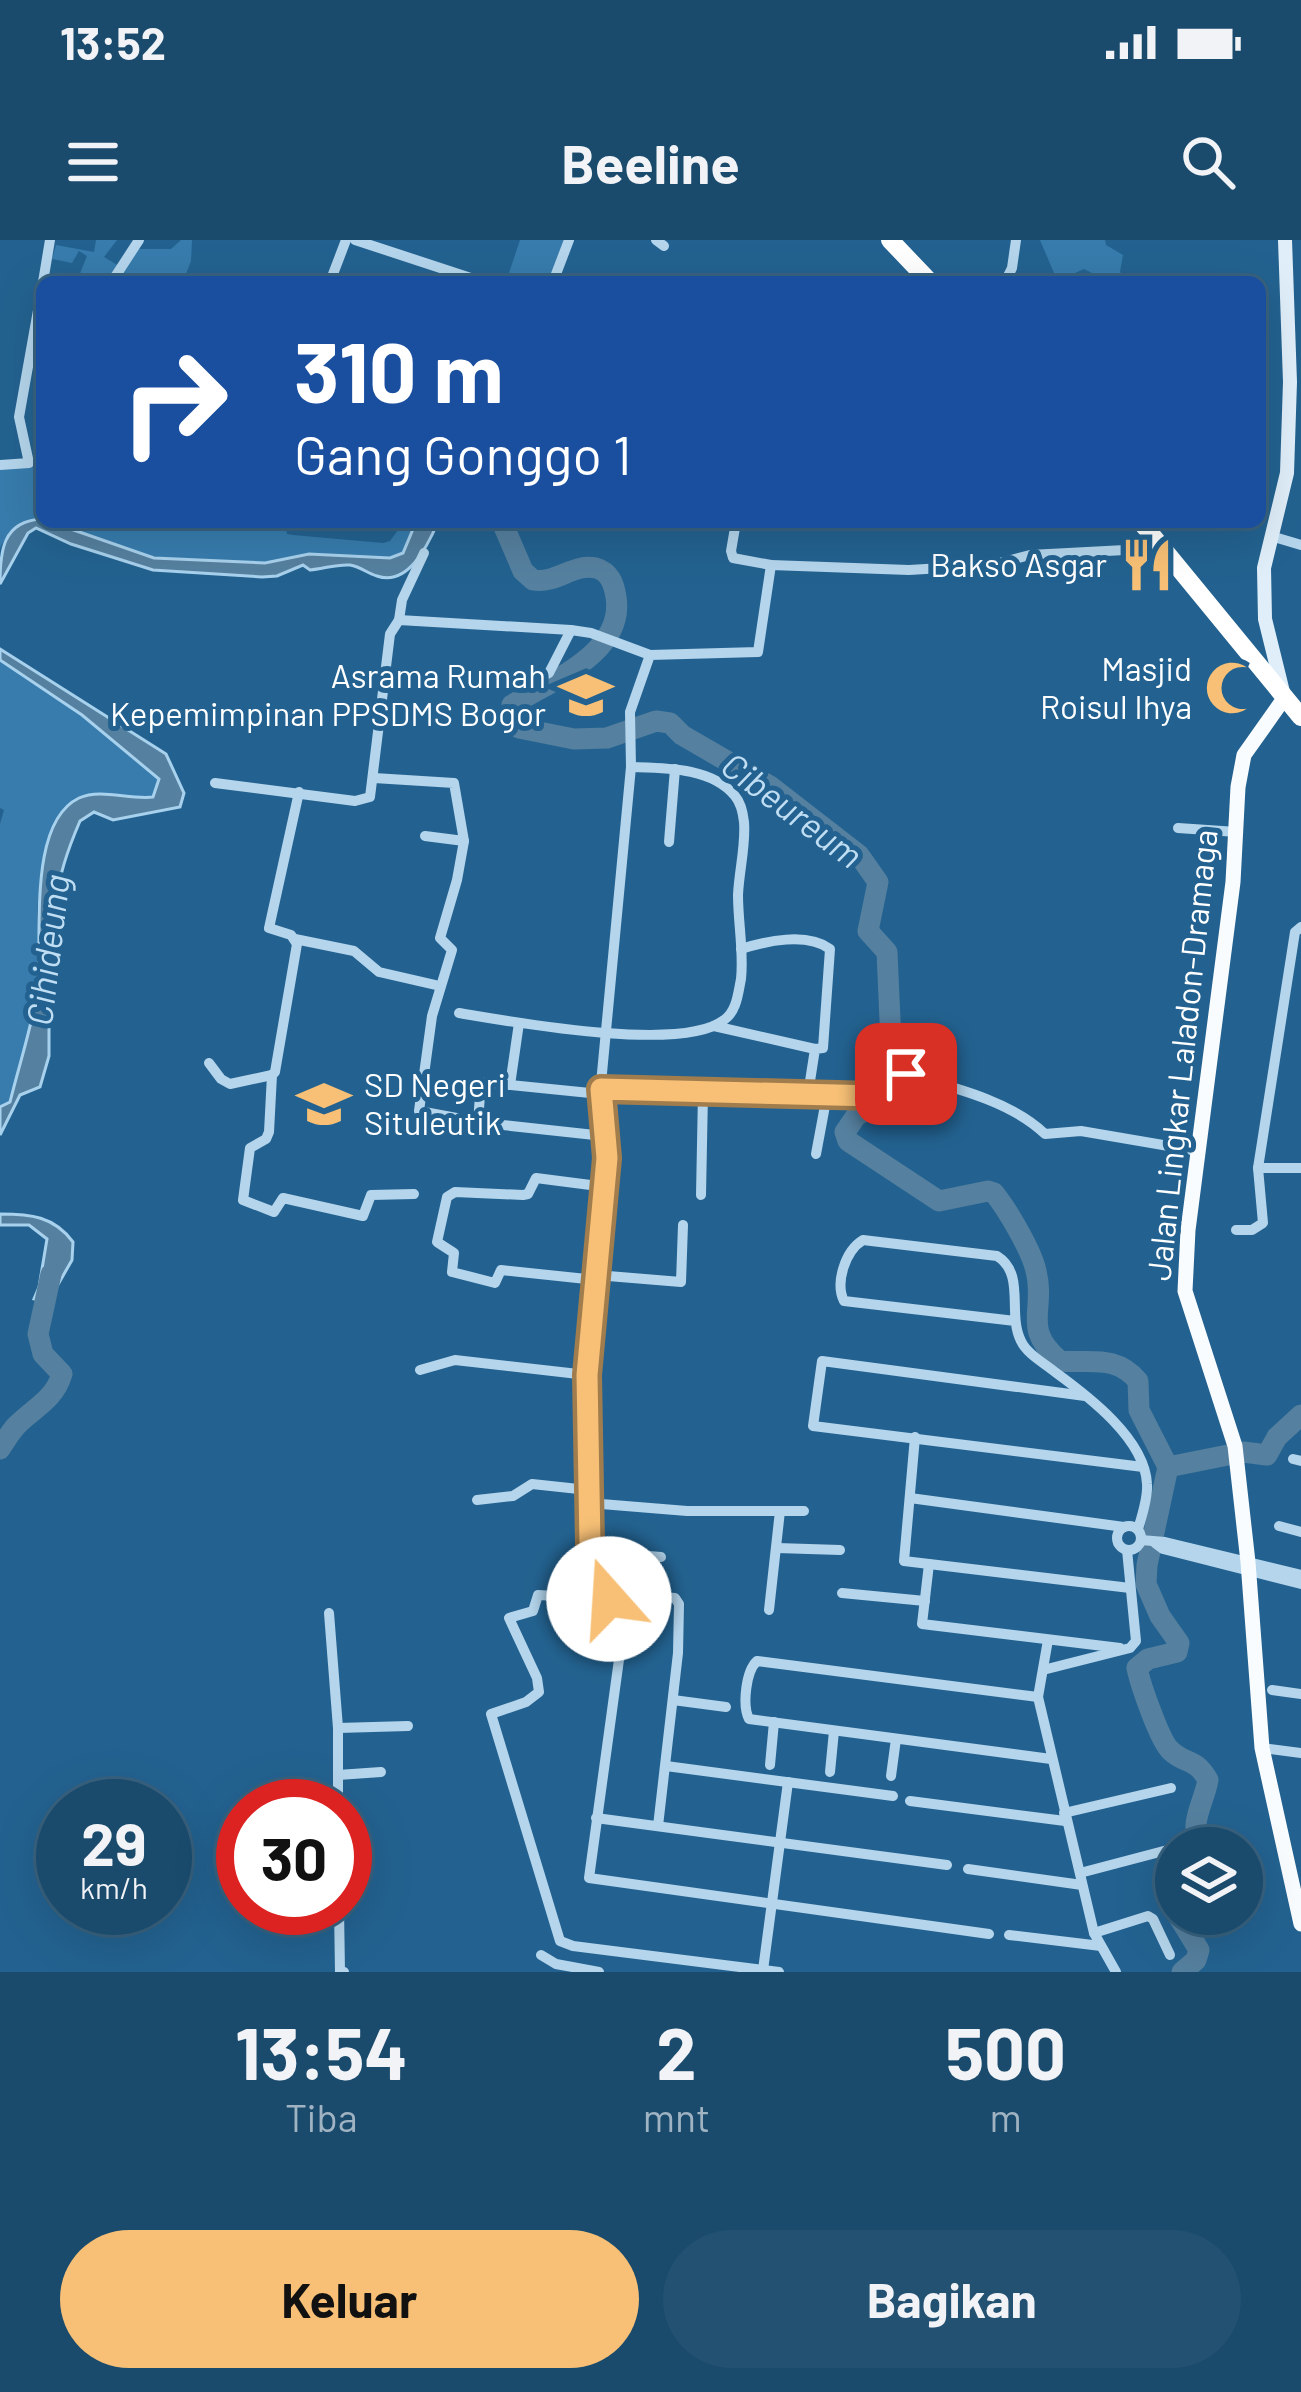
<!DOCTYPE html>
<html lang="id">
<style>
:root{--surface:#1a4a6c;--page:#235172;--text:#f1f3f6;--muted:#9fb3c2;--line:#38627f;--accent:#f7c076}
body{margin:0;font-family:Barlow,sans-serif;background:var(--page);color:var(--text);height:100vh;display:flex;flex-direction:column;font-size:45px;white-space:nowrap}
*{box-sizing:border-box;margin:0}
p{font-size:39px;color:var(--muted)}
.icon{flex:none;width:66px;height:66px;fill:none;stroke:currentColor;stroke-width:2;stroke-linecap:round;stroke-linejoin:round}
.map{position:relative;height:1732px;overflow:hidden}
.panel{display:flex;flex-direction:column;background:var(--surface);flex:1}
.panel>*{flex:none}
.banner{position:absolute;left:36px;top:36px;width:1230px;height:252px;border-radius:18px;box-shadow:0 12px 48px #0002,0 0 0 3px var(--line);background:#1a4fa0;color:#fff;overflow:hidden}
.controls{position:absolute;left:1155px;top:1587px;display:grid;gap:24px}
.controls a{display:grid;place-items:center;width:108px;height:108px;border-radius:50%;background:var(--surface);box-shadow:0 12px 48px #0002,0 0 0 3px var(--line);font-size:60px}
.speed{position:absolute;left:36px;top:1539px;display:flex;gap:24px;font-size:60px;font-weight:700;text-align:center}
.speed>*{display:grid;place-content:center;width:156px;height:156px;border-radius:50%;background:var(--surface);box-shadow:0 12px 48px #0002,0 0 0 3px var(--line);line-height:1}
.speed small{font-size:30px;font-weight:400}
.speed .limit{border:18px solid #d22;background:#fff;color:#111}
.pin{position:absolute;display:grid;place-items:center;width:102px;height:102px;color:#fff;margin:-51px;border-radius:24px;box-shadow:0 6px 18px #0006}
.me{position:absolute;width:132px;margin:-66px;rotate:341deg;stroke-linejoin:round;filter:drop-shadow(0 0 9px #0008)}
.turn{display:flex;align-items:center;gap:42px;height:252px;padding:0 60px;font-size:54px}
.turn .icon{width:156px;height:156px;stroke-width:2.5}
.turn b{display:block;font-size:84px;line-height:102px}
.eta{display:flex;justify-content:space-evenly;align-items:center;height:204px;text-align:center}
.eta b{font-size:72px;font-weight:700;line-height:84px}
.button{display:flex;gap:24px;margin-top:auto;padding:24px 60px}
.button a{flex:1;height:138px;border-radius:72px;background:var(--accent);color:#111;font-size:48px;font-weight:700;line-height:138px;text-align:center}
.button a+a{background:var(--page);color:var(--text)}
.status{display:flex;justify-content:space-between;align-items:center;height:84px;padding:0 60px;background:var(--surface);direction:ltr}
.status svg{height:33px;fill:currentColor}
header{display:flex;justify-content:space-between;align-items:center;height:156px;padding:0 60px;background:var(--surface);font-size:54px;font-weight:700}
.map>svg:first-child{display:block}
.green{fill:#377cad}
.water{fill:#55809f;stroke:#a8d1ed;stroke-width:3}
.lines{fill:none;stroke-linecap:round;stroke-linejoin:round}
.river{stroke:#55809f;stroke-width:21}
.street{stroke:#b4d5ec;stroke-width:10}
.secondary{stroke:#dfeef9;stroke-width:14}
.primary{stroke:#f9fcff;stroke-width:15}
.highway{stroke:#fff;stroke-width:18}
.route-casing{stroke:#a17d4d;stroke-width:30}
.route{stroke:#f7c076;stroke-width:21}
.labels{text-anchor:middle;stroke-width:10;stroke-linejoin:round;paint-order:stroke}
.poi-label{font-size:33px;fill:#fff;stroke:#236290;text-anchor:end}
.street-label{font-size:33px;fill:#fff;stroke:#236290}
.water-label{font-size:36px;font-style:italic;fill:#c0def3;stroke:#236290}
</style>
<div class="status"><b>13:52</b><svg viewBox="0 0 49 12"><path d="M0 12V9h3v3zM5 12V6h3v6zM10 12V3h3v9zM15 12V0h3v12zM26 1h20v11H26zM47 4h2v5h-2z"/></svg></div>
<header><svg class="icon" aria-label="menu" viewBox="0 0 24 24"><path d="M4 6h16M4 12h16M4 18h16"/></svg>Beeline<svg class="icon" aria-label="search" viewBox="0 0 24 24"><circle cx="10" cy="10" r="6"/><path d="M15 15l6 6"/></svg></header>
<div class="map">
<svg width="1301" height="1732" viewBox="0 0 1301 1732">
<rect width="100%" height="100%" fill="#236290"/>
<g class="green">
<path d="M 96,0 L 117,0 L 104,17 L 119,26 L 113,38 L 77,41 L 87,16 L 79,11 L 72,23 L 52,19 L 56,5 L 94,12 Z"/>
<path d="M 181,0 L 192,0 L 191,21 L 183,42 L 115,40 L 139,9 L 171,9 Z"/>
<path d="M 520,0 L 564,0 L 549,42 L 506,42 Z"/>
<path d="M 1040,0 L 1105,0 L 1106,5 L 1123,15 L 1120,32 L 1126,39 L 1139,36 L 1150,42 L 1098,42 L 1094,34 L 1084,29 L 1073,34 L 1054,33 Z"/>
<path d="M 42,224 L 42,279 C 22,280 9,290 0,308 L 0,229 Z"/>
<path d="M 48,282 L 285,282 L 287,294 L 293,295 L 383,303 L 390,301 L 404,282 L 416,282 L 403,313 L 390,318 L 309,314 L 265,323 L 206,322 L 154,318 Z"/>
<path d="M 0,420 L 82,475 L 159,538 L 153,557 L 112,555 L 61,573 L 43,624 L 37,670 L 40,729 L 30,792 L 10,862 L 0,867 L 0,584 L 4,570 L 0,568 Z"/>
</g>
<g class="water">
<path d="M 42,279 L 154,318 L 265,323 L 309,314 L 390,318 L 403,313 L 416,282 L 438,282 C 428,305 408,347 377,336 C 367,333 361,327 350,325 C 336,324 323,329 310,330 L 303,325 L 277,336 L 262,337 L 153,330 L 71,304 L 36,288 L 28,293 L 0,344 C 0,312 2,281 42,279 Z"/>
<path d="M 0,409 L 166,514 L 184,553 L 180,567 L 113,580 L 94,572 L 80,581 C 71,602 59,632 58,655 C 56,685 63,725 49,751 L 49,816 L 40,847 L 20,855 L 0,895 L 0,867 L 10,862 C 19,825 31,790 37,753 C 44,705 25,584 79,558 C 101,548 129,560 153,557 L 159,539 L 82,475 L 0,420 Z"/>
<path d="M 0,974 C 30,974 54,976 73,1002 L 72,1020 L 48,1062 L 34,1059 L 39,1047 L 47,999 L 29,985 L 0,985 Z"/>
</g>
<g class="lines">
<g class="river">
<path d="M 502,282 L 523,331 L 533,340 C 557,344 573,323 596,328 C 610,332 614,344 616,357 C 625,413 550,441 512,465 L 511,478 L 519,488 L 574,499 L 607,498 L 656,481 L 670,483 L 682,495 L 770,546 L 859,615 L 878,642 L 868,691 L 887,712 L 892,825 L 878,863 L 856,876 L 845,892 L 848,901 L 939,961 L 988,951 L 994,953 C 1007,969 1032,1011 1036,1031 C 1046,1071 1021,1088 1060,1121 C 1090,1124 1115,1114 1138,1141 L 1139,1170 L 1168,1227 L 1147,1325 L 1146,1344 L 1160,1376 L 1179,1403 L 1177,1412 L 1148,1419 L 1137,1428 C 1140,1443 1160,1502 1171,1511 C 1186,1525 1195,1517 1208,1540 C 1203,1566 1189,1581 1200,1608"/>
<path d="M 0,1209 C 5,1201 11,1191 17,1185 C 35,1167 54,1160 62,1134 L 43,1114 L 38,1094 L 51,1034"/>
<path d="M 1168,1227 L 1243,1212 L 1267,1215 L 1277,1197 L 1301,1175"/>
<path d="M 1177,1674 L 1199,1710 L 1196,1720 L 1182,1732"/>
</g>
<g class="street">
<path d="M 355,0 L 483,42"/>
<path d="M 656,0 L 664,6"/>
<path d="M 44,39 L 61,42"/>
<path d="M 43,42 L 50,0"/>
<path d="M 93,42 L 113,40 L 139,0"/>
<path d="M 330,42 L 346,0"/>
<path d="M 553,42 L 569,0"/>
<path d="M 1005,42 L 1012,28 L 1016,0"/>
<path d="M 0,225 L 29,223 L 19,177 L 42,48"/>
<path d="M 736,282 L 731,311 L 733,318 L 771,325"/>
<path d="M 1271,296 L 1301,305"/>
<path d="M 399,380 L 402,360 L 424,313"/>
<path d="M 518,448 L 549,433 L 571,390"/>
<path d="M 374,538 L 454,543 L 464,601 L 457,640 L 440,698 L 452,710 L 432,776 L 419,871 L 478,882 L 481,842 L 600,854"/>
<path d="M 215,543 L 355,561 L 370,557 L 390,394 L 399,380 L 571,390 L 591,393 L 650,415"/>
<path d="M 299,552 L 269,688 L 291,695 L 297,704 L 275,832 L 272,835 L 269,892 L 266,899 L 250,908 L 243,960 L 274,972 L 283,958 L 363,976 L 371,955 L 414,954"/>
<path d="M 1178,588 L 1237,592"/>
<path d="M 425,596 L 464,601"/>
<path d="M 669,602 L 675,529"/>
<path d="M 295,699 L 354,711 L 379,732 L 440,746"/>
<path d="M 741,709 C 766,701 807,692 830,709 L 823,808 L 815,809 L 808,854"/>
<path d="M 459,773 C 513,782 682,813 724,780 C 737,771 738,753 741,739 C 744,712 738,683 738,655 C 739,631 746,605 744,582 C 743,573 741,563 735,556 C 712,527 664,528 631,527"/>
<path d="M 714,786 L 815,809"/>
<path d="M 209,823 L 221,839 L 230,844 L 272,835"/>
<path d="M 510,845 L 519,783"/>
<path d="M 601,849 L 874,856 L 891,853 L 900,835 L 906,834 C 952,847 1011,861 1045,894 L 1081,891 L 1198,911"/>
<path d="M 493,884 L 604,896"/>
<path d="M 816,914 L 827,855"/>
<path d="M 1258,928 L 1301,928"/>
<path d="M 701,955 L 703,853"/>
<path d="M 1236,990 L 1252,990 L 1263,983 L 1258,928 L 1295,692 L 1301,687"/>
<path d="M 596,1035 L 681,1042 L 683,985"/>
<path d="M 596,1040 L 501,1030 L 495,1043 L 452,1032 L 454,1013 L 437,1002 L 447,957 L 455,952 L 523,955 L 528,954 L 536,938 L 606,947"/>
<path d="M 1015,1081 L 844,1061 C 835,1043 845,1011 863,1000 L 997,1016 C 1026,1034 1007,1074 1021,1101 C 1027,1114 1044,1123 1055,1132 C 1088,1156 1145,1199 1147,1244 C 1148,1258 1142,1276 1138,1289"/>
<path d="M 420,1130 L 455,1120 L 587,1135"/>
<path d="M 1085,1156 L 822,1121 L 813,1186 L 1143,1227"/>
<path d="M 915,1197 L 904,1321 L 1130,1348"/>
<path d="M 1293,1219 L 1301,1221"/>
<path d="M 910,1258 L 1124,1287"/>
<path d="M 477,1260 L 513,1256 L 532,1244 L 588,1250"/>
<path d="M 589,1263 L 687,1271 L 804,1271"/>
<circle cx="1129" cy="1298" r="12"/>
<path d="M 1279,1286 L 1301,1292"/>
<path d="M 1141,1300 L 1165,1302 L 1301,1335"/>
<path d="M 1155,1303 L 1163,1309 L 1301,1344"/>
<path d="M 777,1308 L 840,1310"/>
<path d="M 599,1312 L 661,1317"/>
<path d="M 929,1324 L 922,1384 L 1120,1408"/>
<path d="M 842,1353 L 925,1361"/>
<path d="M 769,1370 L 780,1271"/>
<path d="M 329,1373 L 338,1488 L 338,1566"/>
<path d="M 1048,1400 L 1038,1457 L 1094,1693 L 1116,1732"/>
<path d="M 1043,1430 L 1130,1408 L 1136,1401 L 1127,1310"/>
<path d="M 1272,1450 L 1301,1454"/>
<path d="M 1038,1457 L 757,1421 C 746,1431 742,1465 749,1479 L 1051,1519"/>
<path d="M 673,1460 L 726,1467"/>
<path d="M 338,1488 L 408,1486"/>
<path d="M 1262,1508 L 1301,1513"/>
<path d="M 770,1525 L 774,1482"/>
<path d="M 666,1526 L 893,1556"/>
<path d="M 830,1532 L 834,1491"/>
<path d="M 338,1535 L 381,1532"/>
<path d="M 891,1536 L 896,1499"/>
<path d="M 910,1561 L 1065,1581"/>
<path d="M 1064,1573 L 1171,1548"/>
<path d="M 596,1578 L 947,1625"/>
<path d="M 658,1586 L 678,1413 L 679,1364 L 675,1358 L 628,1354 L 589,1638 L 989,1694"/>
<path d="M 968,1629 L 1082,1645"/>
<path d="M 1080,1633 L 1175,1608"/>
<path d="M 339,1668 L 340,1732 L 344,1732"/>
<path d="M 1094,1693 L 1148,1676 L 1153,1679 L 1170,1715"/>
<path d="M 1009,1695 L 1101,1706"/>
<path d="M 541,1715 L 556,1724 L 599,1732"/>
<path d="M 763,1730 L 788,1542"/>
<path d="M 779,1732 L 573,1706 L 560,1701 L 491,1474 L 526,1462 L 539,1452 L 537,1438 L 509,1378 L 533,1371 L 538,1355 L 609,1359 C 613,1330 605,1323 589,1303 L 587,1135 L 607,918 L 600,854 L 631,527 L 630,472 L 650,415 L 758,412 L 771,325 L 909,330 L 992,325 L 1030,315 L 1163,308"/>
</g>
<path class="secondary" d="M 1283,452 L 1265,379 L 1264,328 L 1287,233 L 1290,142 L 1285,0"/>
<path class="primary" d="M 1285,457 L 1244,515 L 1238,547 L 1233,642 L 1188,990 L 1185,1051 L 1235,1206 L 1248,1322 L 1262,1508 L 1301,1684"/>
<g class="highway">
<path d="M 890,0 L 930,42"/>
<path d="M 1141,282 L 1301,477"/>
</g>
</g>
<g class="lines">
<defs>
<path id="route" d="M 609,1359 L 605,1320 L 590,1304 L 587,1135 L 607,918 L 601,849 L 874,856 L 891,853 L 900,835 L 906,834"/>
</defs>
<use href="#route" class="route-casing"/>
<use href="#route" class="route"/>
</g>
<defs>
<symbol id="restaurant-bare" viewBox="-9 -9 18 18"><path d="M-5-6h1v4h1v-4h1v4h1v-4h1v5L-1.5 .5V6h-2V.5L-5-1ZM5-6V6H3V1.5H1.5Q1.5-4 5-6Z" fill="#f7c076" stroke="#236290" stroke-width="2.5" paint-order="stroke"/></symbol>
<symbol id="mosque-bare" viewBox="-9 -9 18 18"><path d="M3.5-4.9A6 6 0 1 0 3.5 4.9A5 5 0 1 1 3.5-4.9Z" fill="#f7c076" stroke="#236290" stroke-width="2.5" paint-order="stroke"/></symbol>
<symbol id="school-bare" viewBox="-9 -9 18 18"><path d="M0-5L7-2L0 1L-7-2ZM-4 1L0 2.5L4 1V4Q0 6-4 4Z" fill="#f7c076" stroke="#236290" stroke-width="2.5" paint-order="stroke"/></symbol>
</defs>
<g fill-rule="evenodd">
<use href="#restaurant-bare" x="1109" y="287" width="76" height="76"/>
<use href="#mosque-bare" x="1194" y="410" width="76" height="76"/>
<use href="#school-bare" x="548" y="417" width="76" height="76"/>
<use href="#school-bare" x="286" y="826" width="76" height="76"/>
</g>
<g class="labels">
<g class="poi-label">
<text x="1107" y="337">Bakso Asgar</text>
<text x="1192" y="441">Masjid<tspan x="1192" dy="38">Roisul Ihya</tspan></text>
<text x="546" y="448">Asrama Rumah<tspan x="546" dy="38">Kepemimpinan PPSDMS Bogor</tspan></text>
<text x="364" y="857" text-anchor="start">SD Negeri<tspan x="364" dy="38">Situleutik</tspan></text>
</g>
<g class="street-label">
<text transform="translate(1182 815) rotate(-84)" y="12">Jalan Lingkar Laladon-Dramaga</text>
</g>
<g class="water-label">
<text transform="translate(792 570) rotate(37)" y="13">Cibeureum</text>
<text transform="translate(48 710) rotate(-83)" y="13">Cihideung</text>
</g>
</g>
</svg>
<div class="controls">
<a><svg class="icon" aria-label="layers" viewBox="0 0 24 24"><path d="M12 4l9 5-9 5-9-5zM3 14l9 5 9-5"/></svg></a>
</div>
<div class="speed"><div>29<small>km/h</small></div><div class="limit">30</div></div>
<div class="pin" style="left:906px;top:834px;background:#d93025"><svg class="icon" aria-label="arrive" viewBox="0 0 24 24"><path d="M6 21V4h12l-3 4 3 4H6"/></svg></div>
<svg class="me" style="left:609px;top:1359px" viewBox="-20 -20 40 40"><circle r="19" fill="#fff"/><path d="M0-13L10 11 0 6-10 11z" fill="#f7c076"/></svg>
<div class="banner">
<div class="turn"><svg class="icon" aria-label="right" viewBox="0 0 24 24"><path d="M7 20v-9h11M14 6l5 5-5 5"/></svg><div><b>310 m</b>Gang Gonggo 1</div></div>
</div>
</div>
<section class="panel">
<div class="eta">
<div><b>13:54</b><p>Tiba</p></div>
<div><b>2</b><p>mnt</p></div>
<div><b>500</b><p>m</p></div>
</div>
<div class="button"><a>Keluar</a><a>Bagikan</a></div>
</section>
